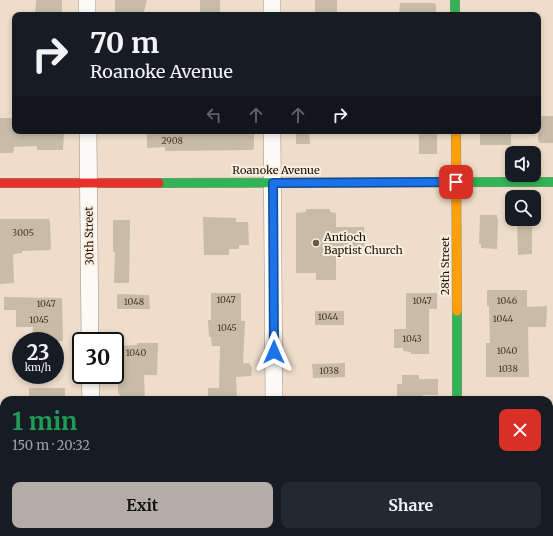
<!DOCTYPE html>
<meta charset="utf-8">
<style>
:root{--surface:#171b24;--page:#242831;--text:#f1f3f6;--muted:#9ea1a6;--accent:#b4ada7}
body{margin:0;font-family:Merriweather,serif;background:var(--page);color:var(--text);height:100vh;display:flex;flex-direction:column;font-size:15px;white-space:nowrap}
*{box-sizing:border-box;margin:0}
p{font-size:13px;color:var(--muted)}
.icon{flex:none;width:22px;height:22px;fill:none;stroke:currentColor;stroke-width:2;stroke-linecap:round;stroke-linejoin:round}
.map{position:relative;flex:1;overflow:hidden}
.panel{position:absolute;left:0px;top:396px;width:553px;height:140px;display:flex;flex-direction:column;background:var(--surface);border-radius:12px 12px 0 0;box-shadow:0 2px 6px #0003}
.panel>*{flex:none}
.top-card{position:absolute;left:12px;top:12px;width:529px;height:122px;border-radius:8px;box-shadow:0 2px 6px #0003;background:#171b24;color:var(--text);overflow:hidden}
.fabs{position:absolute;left:505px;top:146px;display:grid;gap:8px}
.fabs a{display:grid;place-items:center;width:36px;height:36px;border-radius:8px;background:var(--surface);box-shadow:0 2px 6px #0003;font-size:20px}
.speed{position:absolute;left:12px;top:332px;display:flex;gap:8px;font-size:20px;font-weight:700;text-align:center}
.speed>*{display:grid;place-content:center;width:52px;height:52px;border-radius:50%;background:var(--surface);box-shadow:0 2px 6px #0003;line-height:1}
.speed small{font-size:10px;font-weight:400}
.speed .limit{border:2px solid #111;border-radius:6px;background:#fff;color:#111}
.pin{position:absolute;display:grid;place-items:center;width:34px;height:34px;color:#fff;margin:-17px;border-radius:8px;box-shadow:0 2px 6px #0006}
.me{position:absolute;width:44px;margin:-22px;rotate:0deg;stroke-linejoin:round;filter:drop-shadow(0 0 3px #0008)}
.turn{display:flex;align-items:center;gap:14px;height:84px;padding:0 12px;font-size:18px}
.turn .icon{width:52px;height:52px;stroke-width:2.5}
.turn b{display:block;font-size:28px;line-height:34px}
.lanes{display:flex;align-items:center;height:38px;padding:0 12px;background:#0003;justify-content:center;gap:20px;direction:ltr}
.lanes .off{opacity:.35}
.round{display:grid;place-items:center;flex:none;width:42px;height:42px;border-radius:8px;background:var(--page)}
.summary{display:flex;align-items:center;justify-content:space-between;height:68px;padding:0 12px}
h1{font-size:24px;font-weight:700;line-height:30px;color:#1e9e55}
.primary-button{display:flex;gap:8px;margin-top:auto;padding:8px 12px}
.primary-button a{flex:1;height:46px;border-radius:8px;background:var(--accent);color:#111;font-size:16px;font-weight:700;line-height:46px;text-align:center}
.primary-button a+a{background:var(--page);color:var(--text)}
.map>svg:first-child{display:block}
.building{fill:#c8bca6}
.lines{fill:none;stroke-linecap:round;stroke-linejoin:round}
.lane-casing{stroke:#9d8d79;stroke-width:10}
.street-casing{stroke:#9d8d79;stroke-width:18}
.fast-casing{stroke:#9d8d79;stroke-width:10}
.slow-casing{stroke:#9d8d79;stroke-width:10}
.jam-casing{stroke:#9d8d79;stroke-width:10}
.lane{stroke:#fcfaf7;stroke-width:9}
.street{stroke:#fcfaf7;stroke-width:17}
.fast{stroke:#30b455;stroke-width:9}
.slow{stroke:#ff9f0a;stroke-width:9}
.jam{stroke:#e5322d;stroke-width:9}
.route-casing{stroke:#114b97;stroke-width:10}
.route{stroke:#1a73e8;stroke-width:7}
.poi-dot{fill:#695847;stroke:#f9efe3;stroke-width:1.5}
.labels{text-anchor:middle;stroke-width:4;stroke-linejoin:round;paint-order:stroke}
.number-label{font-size:9px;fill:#4c3b2a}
.street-label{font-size:11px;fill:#221000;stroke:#f9efe3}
.poi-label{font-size:11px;fill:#221000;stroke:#f9efe3;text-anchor:start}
</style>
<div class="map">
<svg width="553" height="536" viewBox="0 0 553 536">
<rect width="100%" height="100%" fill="#edddca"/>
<g class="building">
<path d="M 36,0 L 62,0 L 62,15 L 35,15 Z"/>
<path d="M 115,0 L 147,0 L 143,15 L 115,15 Z"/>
<rect x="200" y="0" width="20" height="15"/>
<rect x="315" y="0" width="22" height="15"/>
<path d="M 400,3 L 433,3 L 436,4 L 436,15 L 399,15 Z"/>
<path d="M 538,116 L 553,116 L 553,143 L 540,143 L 538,140 Z"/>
<path d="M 0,118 L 14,118 L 14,131 L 64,131 L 63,150 L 37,150 L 37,146 L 14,147 L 13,153 L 0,153 Z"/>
<path d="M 147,131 L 250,131 L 250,134 L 254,134 L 254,146 L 253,150 L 165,151 L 165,147 L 147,148 Z"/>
<path d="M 296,131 L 309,131 L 310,144 L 296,144 Z"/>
<rect x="419" y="131" width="18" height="23"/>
<rect x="480" y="131" width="31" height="14"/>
<path d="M 306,209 L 330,209 L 330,212 L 336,213 L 336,227 L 364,227 L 365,253 L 336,254 L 336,280 L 316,280 L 316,273 L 296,273 L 296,213 L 306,212 Z"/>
<path d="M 480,215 L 497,215 L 497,219 L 498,219 L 497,249 L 481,248 L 481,244 L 479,244 Z"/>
<path d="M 203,217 L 236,218 L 236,222 L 248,222 L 249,245 L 239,245 L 239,249 L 229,249 L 229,255 L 204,255 Z"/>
<path d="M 0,219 L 49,219 L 50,222 L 51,250 L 22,251 L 22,253 L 13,254 L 14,283 L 0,284 Z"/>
<path d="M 517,219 L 529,219 L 529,227 L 532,226 L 532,254 L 518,255 Z"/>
<path d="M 113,220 L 130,220 L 129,283 L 114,283 L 115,252 L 113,252 Z"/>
<path d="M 487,290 L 527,290 L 527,307 L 547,306 L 546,327 L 528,327 L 529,377 L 486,377 L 486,343 L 490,343 L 489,306 L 487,306 Z"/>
<path d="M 211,293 L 241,293 L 241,321 L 245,321 L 243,363 L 249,363 L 252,368 L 251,376 L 236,377 L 237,397 L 232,397 L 232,400 L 208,400 L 208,388 L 219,388 L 220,346 L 212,346 L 211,337 L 209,337 L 208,320 L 211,320 Z"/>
<path d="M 406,293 L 437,293 L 437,309 L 429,309 L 429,354 L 411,354 L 411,352 L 403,351 L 403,348 L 394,348 L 394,329 L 406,329 Z"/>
<path d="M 117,294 L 149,295 L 150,309 L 117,309 Z"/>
<path d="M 4,297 L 62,298 L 63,341 L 32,341 L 33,327 L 16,327 L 16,310 L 4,310 Z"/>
<rect x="315" y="311" width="29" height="14"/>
<path d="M 137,343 L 158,343 L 157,375 L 144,375 L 145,400 L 122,400 L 118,392 L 118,363 L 115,363 L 115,346 L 137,345 Z"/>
<path d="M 345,363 L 345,377 L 313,378 L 312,364 Z"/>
<path d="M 402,375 L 419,375 L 419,379 L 438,379 L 438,395 L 423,395 L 423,400 L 397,400 L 397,384 L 402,384 Z"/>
<rect x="29" y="388" width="36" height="12"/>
</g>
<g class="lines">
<defs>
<path id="lane" d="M 419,536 L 419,532"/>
<g id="street">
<path d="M 87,0 L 87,15"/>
<path d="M 272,0 L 272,15"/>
<path d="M 88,131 L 90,341"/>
<path d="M 272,131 L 274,400"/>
<path d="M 90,375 L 91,400"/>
<path d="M 92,532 L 92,536"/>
<path d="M 275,532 L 275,536"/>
</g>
<g id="fast">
<path d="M 455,0 L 455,15"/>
<path d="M 159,183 L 553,182"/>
<path d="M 457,311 L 457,400"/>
</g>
<g id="slow">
<path d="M 456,131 L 457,311"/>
<path d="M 458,532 L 458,536"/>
</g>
<path id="jam" d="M 0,183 L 159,183"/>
</defs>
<use href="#lane" class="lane-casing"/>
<use href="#street" class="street-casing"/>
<use href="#fast" class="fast-casing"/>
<use href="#slow" class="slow-casing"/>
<use href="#jam" class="jam-casing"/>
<use href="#lane" class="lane"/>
<use href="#street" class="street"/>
<use href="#fast" class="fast"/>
<use href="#slow" class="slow"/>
<use href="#jam" class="jam"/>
</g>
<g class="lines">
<defs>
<path id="route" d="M 274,352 L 273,183 L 456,182"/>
</defs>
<use href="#route" class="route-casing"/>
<use href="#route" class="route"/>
</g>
<circle class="poi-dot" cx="316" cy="243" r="4"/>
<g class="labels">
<g class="number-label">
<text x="172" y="144">2908</text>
<text x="23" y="236">3005</text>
<text x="226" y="303">1047</text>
<text x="422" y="304">1047</text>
<text x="507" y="304">1046</text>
<text x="134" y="305">1048</text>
<text x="46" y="307">1047</text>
<text x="328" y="320">1044</text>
<text x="503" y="322">1044</text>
<text x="39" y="323">1045</text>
<text x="227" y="331">1045</text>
<text x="412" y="342">1043</text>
<text x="507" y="354">1040</text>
<text x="136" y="356">1040</text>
<text x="508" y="372">1038</text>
<text x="329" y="374">1038</text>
</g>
<g class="street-label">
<text x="276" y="174">Roanoke Avenue</text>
<text transform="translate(89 236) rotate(-91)" y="4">30th Street</text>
<text transform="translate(445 266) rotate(-90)" y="4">28th Street</text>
</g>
<g class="poi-label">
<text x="324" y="241">Antioch<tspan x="324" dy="13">Baptist Church</tspan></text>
</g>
</g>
</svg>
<div class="fabs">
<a><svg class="icon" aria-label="sound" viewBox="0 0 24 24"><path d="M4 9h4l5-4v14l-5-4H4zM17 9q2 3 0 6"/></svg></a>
<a><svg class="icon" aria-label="search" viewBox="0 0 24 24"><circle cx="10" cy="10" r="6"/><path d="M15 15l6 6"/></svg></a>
</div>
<div class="speed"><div>23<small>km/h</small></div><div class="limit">30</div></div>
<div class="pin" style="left:456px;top:182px;background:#d93025"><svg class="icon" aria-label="arrive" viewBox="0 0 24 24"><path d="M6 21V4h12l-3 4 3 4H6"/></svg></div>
<svg class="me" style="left:274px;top:352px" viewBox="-20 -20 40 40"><path d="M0-17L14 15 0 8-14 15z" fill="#1a73e8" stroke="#fff" stroke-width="4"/></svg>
<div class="top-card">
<div class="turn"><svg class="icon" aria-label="right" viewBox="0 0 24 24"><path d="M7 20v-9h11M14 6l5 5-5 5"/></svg><div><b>70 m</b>Roanoke Avenue</div></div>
<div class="lanes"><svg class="icon off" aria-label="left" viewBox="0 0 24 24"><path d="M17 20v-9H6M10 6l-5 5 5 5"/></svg><svg class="icon off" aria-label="ahead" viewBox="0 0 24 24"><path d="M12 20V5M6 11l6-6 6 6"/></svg><svg class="icon off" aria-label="ahead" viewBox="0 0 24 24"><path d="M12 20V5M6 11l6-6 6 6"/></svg><svg class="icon" aria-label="right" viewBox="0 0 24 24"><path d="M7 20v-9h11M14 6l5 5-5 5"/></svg></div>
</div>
<section class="panel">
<div class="summary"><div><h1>1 min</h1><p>150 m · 20:32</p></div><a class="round" style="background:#d93025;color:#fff"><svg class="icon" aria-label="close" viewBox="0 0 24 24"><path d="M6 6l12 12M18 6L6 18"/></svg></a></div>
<div class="primary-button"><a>Exit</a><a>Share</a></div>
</section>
</div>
